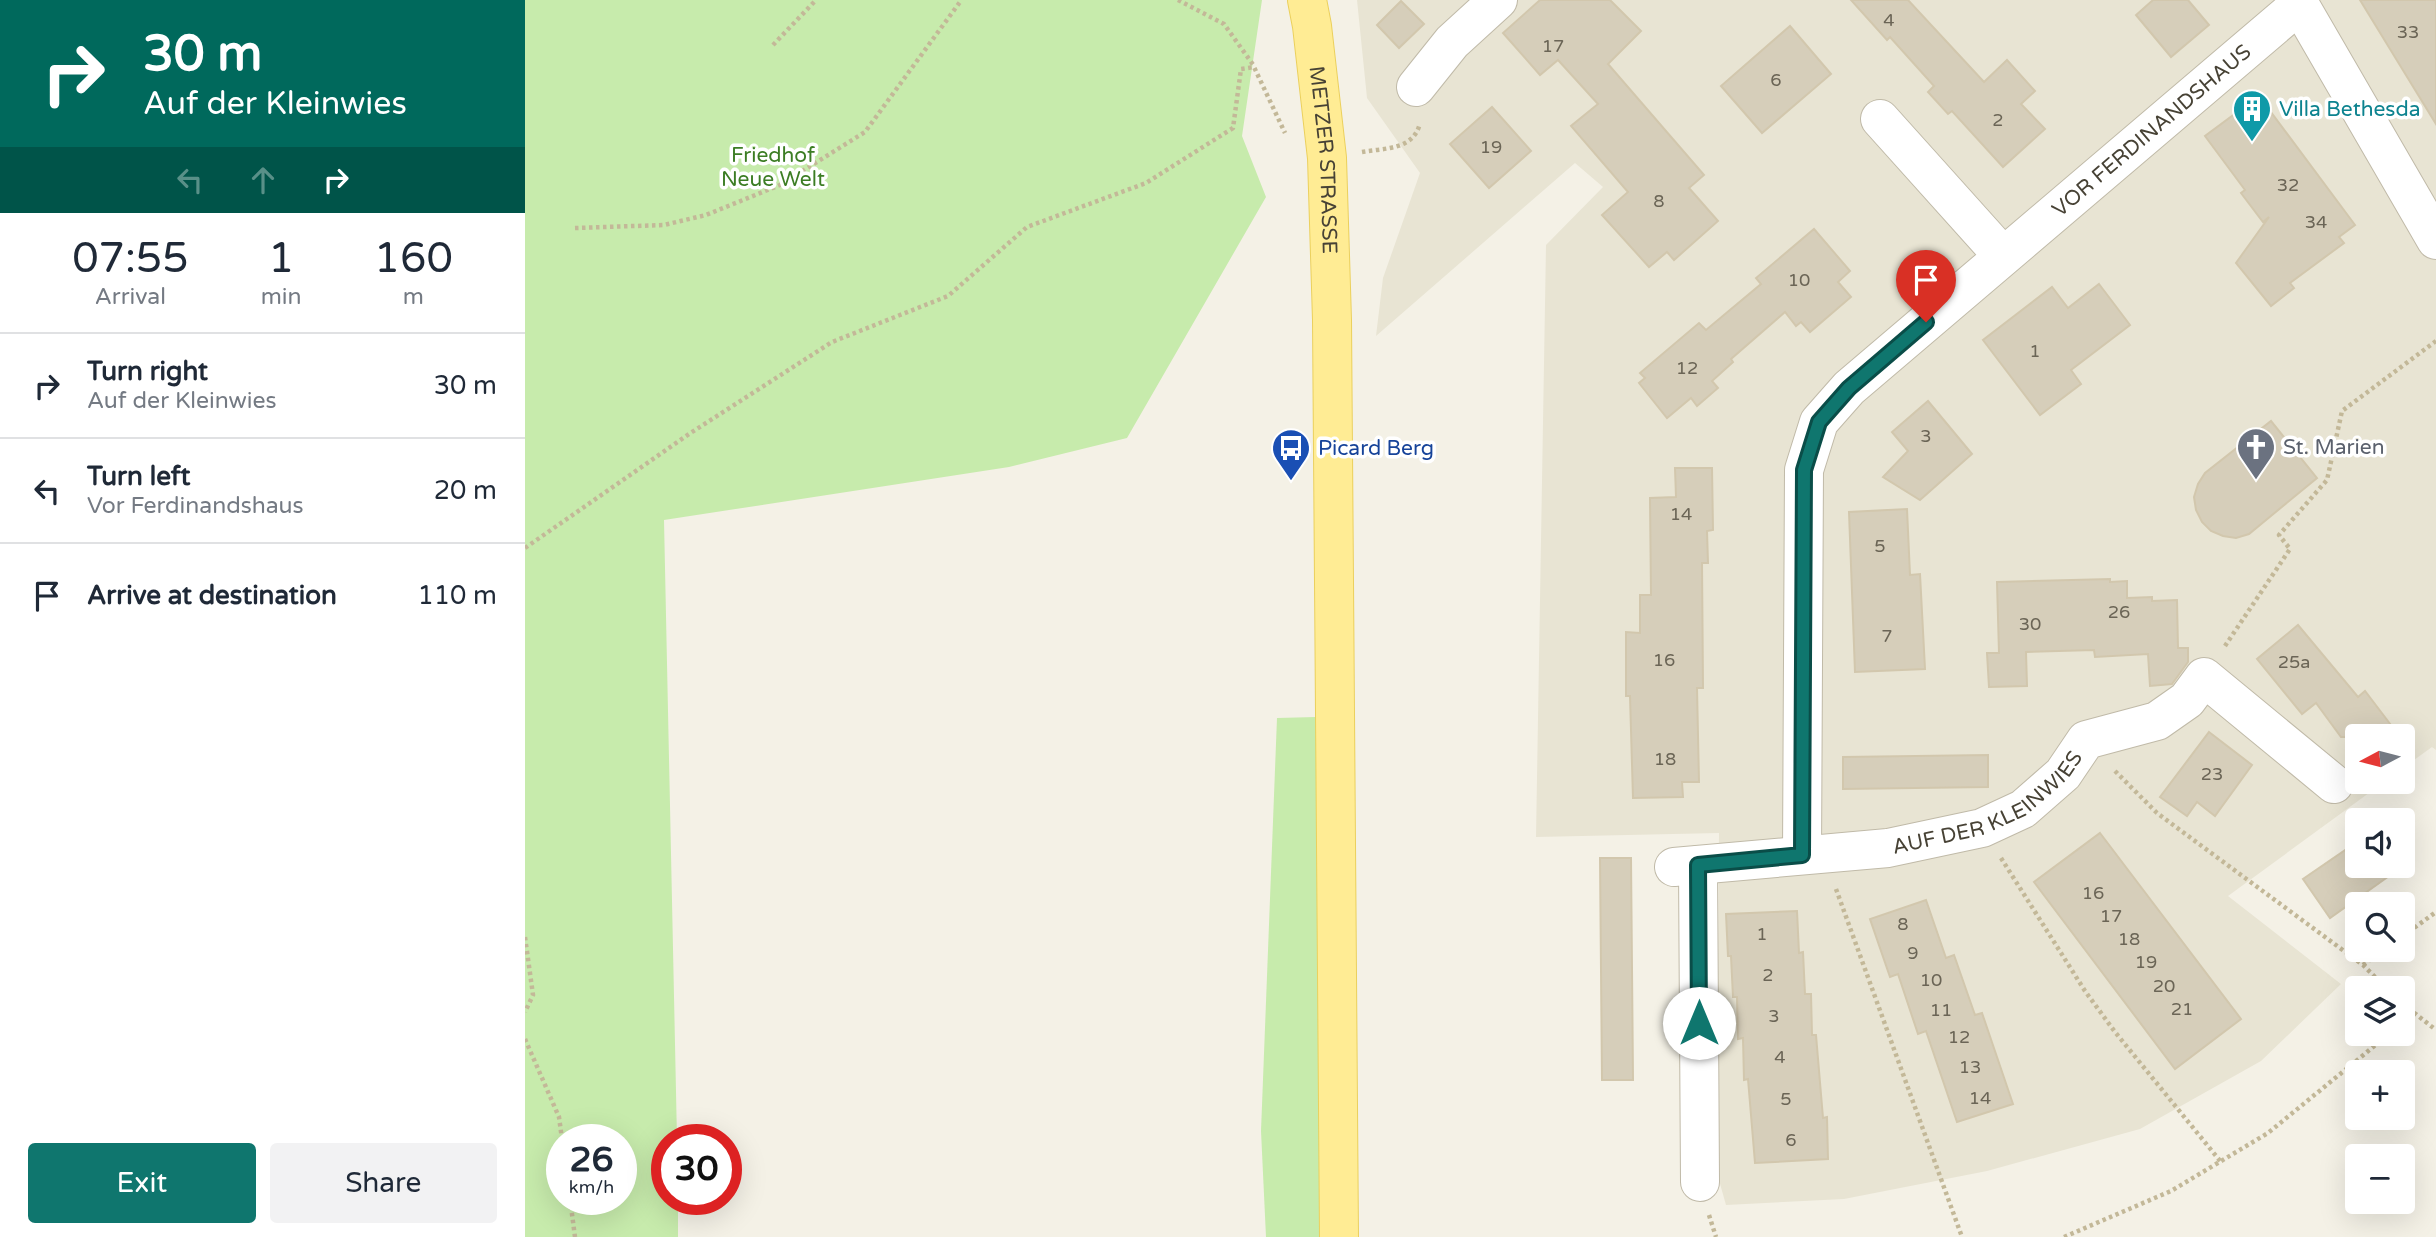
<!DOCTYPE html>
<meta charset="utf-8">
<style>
:root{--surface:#fff;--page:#f2f2f3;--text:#1f2937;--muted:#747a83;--line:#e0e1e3;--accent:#0f766e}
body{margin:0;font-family:"Varela Round",sans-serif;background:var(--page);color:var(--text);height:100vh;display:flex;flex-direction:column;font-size:26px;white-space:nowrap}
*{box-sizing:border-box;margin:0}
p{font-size:23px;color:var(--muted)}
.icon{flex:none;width:38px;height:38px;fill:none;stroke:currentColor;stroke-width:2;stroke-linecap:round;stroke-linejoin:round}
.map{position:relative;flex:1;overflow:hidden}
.sheet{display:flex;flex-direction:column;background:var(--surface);width:525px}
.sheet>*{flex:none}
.guide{background:#00695c;color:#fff;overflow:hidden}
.needle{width:46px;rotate:263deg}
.tools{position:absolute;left:1820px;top:724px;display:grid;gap:14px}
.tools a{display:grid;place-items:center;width:70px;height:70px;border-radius:7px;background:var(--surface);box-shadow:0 7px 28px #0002;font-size:35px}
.speed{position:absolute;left:21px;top:1124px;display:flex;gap:14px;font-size:35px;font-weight:700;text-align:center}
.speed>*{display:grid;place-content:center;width:91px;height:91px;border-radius:50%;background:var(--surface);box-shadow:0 7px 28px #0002;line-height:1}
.speed small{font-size:18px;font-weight:400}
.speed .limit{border:10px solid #d22;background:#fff;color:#111}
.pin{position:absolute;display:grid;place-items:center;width:60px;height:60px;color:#fff;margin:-72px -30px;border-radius:50% 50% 50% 0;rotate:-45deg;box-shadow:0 0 7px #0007}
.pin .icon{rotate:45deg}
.me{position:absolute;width:77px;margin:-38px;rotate:0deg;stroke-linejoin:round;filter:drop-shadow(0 0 5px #0008)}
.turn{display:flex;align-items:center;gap:24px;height:147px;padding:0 28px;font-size:32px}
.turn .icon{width:91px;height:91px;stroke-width:2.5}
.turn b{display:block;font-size:49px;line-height:60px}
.lanes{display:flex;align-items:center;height:66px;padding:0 28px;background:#0003;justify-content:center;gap:35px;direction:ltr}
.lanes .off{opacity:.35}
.eta{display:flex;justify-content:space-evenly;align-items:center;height:119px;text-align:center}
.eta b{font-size:42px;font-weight:600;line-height:49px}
.action{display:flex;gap:14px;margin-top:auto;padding:14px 28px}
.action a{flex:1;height:80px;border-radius:7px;background:var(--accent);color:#fff;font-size:28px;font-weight:600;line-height:80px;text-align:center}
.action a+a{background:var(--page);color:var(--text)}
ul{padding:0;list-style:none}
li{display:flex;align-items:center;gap:21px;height:105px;padding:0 28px;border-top:2px solid var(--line)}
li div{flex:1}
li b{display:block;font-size:26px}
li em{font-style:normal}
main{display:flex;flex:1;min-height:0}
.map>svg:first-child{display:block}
.residential{fill:#e8e4d3}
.green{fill:#c7ebac;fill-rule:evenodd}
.building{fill:#d6ceba;stroke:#d2c7ad;stroke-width:2}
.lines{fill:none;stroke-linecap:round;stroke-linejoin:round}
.minor-casing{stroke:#c0baa8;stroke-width:40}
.major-casing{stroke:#ebd05d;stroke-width:40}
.path{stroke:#c3b898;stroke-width:4.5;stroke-dasharray:3.5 3.5;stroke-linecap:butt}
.minor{stroke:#fff;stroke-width:38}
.major{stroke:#ffec94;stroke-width:38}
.route-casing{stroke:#0a4d48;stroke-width:18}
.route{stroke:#0f766e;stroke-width:12}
.labels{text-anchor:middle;stroke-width:7;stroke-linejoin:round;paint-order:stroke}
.number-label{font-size:18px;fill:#6b6556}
.culture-label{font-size:21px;fill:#0d838f;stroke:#fff;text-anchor:start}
.street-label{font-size:21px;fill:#474235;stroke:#fff}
.park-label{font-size:21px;fill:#3c7d24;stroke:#fff}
.worship-label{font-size:21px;fill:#5b616d;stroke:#fff;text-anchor:start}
.transit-label{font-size:21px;fill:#164399;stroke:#fff;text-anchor:start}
</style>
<main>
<section class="sheet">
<div class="guide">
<div class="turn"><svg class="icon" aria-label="right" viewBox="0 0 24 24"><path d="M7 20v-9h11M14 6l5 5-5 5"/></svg><div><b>30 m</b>Auf der Kleinwies</div></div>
<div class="lanes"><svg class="icon off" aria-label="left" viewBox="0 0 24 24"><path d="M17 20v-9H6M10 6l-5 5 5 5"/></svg><svg class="icon off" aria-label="ahead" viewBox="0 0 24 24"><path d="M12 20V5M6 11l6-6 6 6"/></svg><svg class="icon" aria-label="right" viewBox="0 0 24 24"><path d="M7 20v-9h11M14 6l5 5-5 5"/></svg></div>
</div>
<div class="eta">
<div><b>07:55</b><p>Arrival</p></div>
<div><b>1</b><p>min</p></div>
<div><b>160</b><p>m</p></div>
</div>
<ul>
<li><svg class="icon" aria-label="right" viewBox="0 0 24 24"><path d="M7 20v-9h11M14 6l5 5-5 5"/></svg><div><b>Turn right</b><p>Auf der Kleinwies</p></div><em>30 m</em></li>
<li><svg class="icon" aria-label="left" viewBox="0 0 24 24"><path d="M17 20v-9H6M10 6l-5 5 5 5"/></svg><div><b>Turn left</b><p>Vor Ferdinandshaus</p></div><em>20 m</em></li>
<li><svg class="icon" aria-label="arrive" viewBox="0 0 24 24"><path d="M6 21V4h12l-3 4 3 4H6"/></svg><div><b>Arrive at destination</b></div><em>110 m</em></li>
</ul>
<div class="action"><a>Exit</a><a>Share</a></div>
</section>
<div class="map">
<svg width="1911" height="1237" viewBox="0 0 1911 1237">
<rect width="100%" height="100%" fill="#f4f1e6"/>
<path class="residential" d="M 832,0 L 1911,0 L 1911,750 L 1907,747 L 1878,768 L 1878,737 L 1832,737 L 1832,782 L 1859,782 L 1703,896 L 1816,984 L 1736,1061 L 1615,1129 L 1462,1171 L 1319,1199 L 1201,1205 L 1192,1173 L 1194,833 L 1011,837 L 1021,245 L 1078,187 L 1050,163 L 851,336 L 858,278 L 895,173 L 842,98 Z"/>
<g class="green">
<path d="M 0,0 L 737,0 L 717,136 L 741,197 L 602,438 L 484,467 L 139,520 L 152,1139 L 142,1139 L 142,1199 L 153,1199 L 153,1237 L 0,1237 ZM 96,1139 L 96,1199 L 37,1199 L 37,1139 Z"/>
<path d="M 791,717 L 795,1237 L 741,1237 L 736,1131 L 752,718 Z"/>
</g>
<g class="building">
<path d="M 1015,0 L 1085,0 L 1116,31 L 1083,64 L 1179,175 L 1164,188 L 1193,221 L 1149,260 L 1142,252 L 1124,267 L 1077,215 L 1103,192 L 1046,126 L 1073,104 L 1033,60 L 1015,75 L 978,33 Z"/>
<path d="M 1326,0 L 1383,0 L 1459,82 L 1482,60 L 1510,91 L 1496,104 L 1520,129 L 1478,167 L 1427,111 L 1423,114 L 1403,92 L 1409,86 L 1365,37 L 1362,40 Z"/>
<path d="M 1628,0 L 1663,0 L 1684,25 L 1646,57 L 1611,15 Z"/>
<path d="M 1835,0 L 1911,0 L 1911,124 L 1876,67 Z"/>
<path d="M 876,1 L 899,24 L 874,48 L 852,25 Z"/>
<path d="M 1265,26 L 1306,74 L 1237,133 L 1196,86 Z"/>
<path d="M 1734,96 L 1830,225 L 1814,237 L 1819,243 L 1765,283 L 1769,288 L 1746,306 L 1711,263 L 1744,217 L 1738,222 L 1716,193 L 1720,190 L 1680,136 Z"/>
<path d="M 967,107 L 1006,151 L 964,188 L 925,144 Z"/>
<path d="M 1289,229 L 1325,271 L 1313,282 L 1326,297 L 1285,332 L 1276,322 L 1271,326 L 1260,312 L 1206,359 L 1208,362 L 1187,381 L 1193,388 L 1172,406 L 1166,398 L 1142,418 L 1114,383 L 1120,378 L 1115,373 L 1174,323 L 1181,330 L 1236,284 L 1231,278 Z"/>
<path d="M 1574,284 L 1605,325 L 1546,370 L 1556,384 L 1515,415 L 1458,340 L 1527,287 L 1543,308 Z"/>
<path d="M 1403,401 L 1447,454 L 1395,500 L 1358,477 L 1383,451 L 1367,432 Z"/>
<path d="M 1746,421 L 1792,478 L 1724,534 L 1711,538 L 1698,536 L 1686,531 L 1677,522 L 1671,510 L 1669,497 L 1673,484 L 1680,473 Z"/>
<path d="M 1150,468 L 1187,468 L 1188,530 L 1182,531 L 1183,563 L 1177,563 L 1178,688 L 1172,688 L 1174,782 L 1157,782 L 1158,797 L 1108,798 L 1105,696 L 1101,696 L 1101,632 L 1115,633 L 1115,595 L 1126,595 L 1125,498 L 1151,497 Z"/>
<path d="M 1382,509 L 1385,575 L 1395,574 L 1400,669 L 1330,672 L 1324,512 Z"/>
<path d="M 1585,579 L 1585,582 L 1602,581 L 1602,598 L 1627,597 L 1627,601 L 1652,600 L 1653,648 L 1663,648 L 1663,662 L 1647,684 L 1625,686 L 1623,654 L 1570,657 L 1569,650 L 1501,652 L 1502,686 L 1464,687 L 1462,653 L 1474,653 L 1472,582 Z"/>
<path d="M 1773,625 L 1833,697 L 1840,691 L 1875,737 L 1816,737 L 1791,703 L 1777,714 L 1732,659 Z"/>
<path d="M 1684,732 L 1727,765 L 1690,816 L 1672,802 L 1662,816 L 1635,797 Z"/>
<path d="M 1463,755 L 1463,787 L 1318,789 L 1318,757 Z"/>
<path d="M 1575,833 L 1716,1019 L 1650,1069 L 1509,882 Z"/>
<path d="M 1832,842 L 1832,866 L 1878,866 L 1805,918 L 1778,879 Z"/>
<path d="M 1075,858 L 1106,858 L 1108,1080 L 1077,1080 Z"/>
<path d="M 1401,900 L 1421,958 L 1429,955 L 1450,1015 L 1457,1013 L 1488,1104 L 1432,1122 L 1401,1031 L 1393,1034 L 1373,974 L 1365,977 L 1345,919 Z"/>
<path d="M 1272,911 L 1274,953 L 1278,952 L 1280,994 L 1286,994 L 1287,1035 L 1291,1035 L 1298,1118 L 1302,1117 L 1303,1159 L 1230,1163 L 1223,1079 L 1219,1080 L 1218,1038 L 1213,1039 L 1212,997 L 1208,997 L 1206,956 L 1203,956 L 1201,914 Z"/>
</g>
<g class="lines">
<defs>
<g id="minor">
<path d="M 1772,0 L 1911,240"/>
<path d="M 891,87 L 927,42 L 973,0"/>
<path d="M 1355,119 L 1478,256"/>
<path id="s1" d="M 1277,855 L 1279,470 L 1294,422 L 1324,388 L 1775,4"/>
<path d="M 1173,865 L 1175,1182"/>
<path id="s2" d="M 1149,867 L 1363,848 L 1457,828 L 1498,809 L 1538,774 L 1561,740 L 1632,721 L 1662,700 L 1679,677 L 1809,784"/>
</g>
<g id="major">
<path id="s3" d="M 782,0 L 787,26 L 802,158 L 807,320 L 814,1237"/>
</g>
</defs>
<use href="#minor" class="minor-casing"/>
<use href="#major" class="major-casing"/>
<g class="path">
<path d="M 653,0 L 699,24 L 729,66"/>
<path d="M 248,45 L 291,0"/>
<path d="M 837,152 C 860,148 889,150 895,123"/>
<path d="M 50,228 L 139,225 L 181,215 L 255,185 L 340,132 L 435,2"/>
<path d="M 0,548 L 164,434 L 307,342 L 423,296 L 502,227 L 621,183 L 708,128 L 716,69 L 729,67 L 760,133"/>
<path d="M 1700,646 L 1765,549 L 1754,535 L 1802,480 L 1817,411 L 1911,341"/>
<path d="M 1590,771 L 1632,813 L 1838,965 L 1862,989"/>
<path d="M 1476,858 L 1560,991 L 1590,1032 L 1696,1162"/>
<path d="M 1311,889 L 1437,1237"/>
<path d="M 1878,936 L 1911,912"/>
<path d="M 0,937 L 8,995 L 0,1012"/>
<path d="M 1838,965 L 1858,950"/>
<path d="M 1878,1004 L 1911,1030"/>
<path d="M 1878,1023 L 1889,1014"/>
<path d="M 0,1039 L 34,1117 L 37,1139"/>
<path d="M 45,1199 L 50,1237"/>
<path d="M 1184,1215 L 1191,1237"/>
<path d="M 1539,1237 L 1646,1191 L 1743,1133 L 1864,1034"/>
</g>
<use href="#minor" class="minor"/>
<use href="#major" class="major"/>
</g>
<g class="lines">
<defs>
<path id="route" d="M 1174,1023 L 1173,865 L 1277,855 L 1279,470 L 1294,422 L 1324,388 L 1401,322"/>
</defs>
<use href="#route" class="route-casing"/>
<use href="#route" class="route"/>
</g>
<defs>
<symbol id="building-pin" viewBox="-11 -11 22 30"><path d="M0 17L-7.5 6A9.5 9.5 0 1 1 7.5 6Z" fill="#0f9aa8" stroke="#fff"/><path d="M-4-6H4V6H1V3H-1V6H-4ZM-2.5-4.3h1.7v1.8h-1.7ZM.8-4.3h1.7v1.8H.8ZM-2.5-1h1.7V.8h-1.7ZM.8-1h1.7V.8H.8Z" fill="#fff"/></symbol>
<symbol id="church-pin" viewBox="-11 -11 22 30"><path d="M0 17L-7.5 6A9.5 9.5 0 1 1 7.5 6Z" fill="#6b7280" stroke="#fff"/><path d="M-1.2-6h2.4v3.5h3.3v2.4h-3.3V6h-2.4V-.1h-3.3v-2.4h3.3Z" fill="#fff"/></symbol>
<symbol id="bus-pin" viewBox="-11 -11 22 30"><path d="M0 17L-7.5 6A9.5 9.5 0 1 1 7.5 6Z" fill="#1a4fb4" stroke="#fff"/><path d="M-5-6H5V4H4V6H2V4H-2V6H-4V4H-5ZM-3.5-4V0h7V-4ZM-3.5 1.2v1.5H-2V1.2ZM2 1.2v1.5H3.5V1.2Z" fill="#fff"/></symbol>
</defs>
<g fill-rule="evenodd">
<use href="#building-pin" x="1705" y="87" width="44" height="60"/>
<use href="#church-pin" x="1709" y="425" width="44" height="60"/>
<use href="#bus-pin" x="744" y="426" width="44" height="60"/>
</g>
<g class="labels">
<g class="number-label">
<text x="1364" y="26">4</text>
<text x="1883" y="38">33</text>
<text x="1028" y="52">17</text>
<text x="1251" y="86">6</text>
<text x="1473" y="126">2</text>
<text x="966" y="153">19</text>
<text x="1763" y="191">32</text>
<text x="1134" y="207">8</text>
<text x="1791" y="228">34</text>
<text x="1274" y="286">10</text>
<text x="1510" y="357">1</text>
<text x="1162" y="374">12</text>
<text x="1401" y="442">3</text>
<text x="1156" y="520">14</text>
<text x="1355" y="552">5</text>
<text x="1594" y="618">26</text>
<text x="1505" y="630">30</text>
<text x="1362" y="642">7</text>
<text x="1139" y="666">16</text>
<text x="1769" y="668">25a</text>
<text x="1140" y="765">18</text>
<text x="1687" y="780">23</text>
<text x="1568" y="899">16</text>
<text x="1586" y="922">17</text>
<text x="1378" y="930">8</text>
<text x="1237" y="940">1</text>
<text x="1604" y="945">18</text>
<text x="1388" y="959">9</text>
<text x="1621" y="968">19</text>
<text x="1243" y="981">2</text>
<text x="1406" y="986">10</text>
<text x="1639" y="992">20</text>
<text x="1657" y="1015">21</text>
<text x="1416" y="1016">11</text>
<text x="1249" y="1022">3</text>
<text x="1434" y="1043">12</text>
<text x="1255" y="1063">4</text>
<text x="1445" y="1073">13</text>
<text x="1455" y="1104">14</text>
<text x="1261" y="1105">5</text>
<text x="1266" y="1146">6</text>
</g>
<g class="culture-label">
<text x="1754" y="116">Villa Bethesda</text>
</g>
<g class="street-label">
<text dy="7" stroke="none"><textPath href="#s1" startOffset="878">VOR FERDINANDSHAUS</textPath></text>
<text dy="7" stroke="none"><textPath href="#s3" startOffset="161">METZER STRASSE</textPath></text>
<text dy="7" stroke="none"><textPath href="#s2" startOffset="327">AUF DER KLEINWIES</textPath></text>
</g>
<g class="park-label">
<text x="248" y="162">Friedhof<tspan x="248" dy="24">Neue Welt</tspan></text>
</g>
<g class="worship-label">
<text x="1758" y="454">St. Marien</text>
</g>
<g class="transit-label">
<text x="793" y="455">Picard Berg</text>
</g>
</g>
</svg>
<div class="tools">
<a><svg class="needle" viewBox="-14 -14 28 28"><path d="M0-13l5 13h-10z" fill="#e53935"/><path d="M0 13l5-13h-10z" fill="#747a83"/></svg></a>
<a><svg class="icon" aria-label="sound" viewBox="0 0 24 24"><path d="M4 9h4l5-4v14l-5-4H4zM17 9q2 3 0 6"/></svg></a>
<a><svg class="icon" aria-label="search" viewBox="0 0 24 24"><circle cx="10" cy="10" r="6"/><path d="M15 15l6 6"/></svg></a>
<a><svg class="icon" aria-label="layers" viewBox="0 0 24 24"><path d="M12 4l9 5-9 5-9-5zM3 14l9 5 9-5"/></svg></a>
<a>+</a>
<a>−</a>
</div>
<div class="speed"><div>26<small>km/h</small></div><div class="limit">30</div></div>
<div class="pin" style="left:1401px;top:322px;background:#d93025"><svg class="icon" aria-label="arrive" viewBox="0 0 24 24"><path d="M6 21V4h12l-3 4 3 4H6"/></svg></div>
<svg class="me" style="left:1174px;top:1023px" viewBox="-20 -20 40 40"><circle r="19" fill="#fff"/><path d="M0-13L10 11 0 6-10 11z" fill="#0f766e"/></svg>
</div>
</main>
